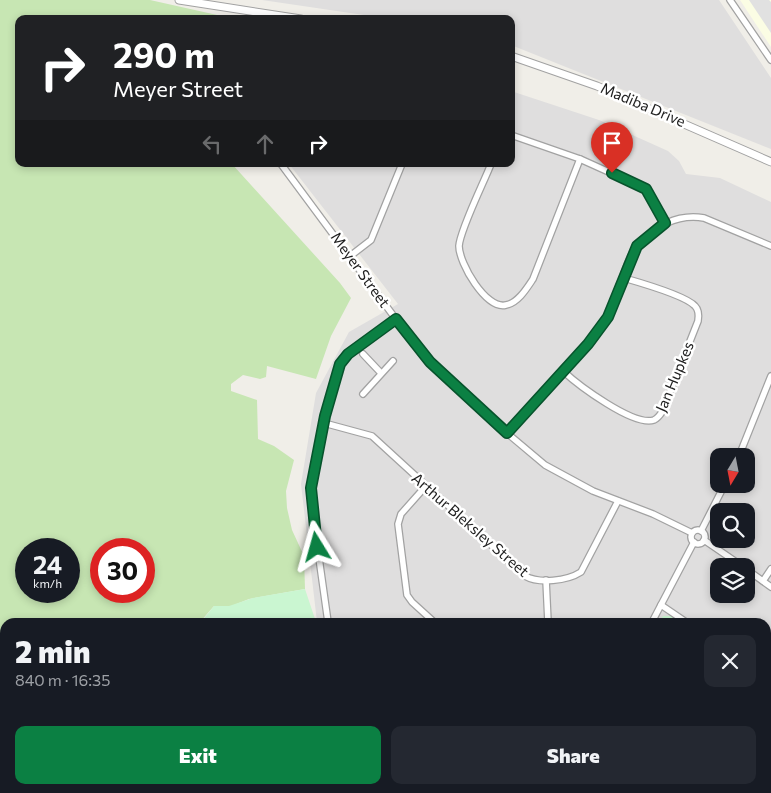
<!DOCTYPE html>
<meta charset="utf-8">
<style>
:root{--surface:#171b24;--page:#242831;--text:#f1f3f6;--muted:#9ea1a6;--accent:#0b8043}
body{margin:0;font-family:Commissioner,sans-serif;background:var(--page);color:var(--text);height:100vh;display:flex;flex-direction:column;font-size:19px;white-space:nowrap}
*{box-sizing:border-box;margin:0}
p{font-size:16px;color:var(--muted)}
.icon{flex:none;width:28px;height:28px;fill:none;stroke:currentColor;stroke-width:2;stroke-linecap:round;stroke-linejoin:round}
.map{position:relative;flex:1;overflow:hidden}
.side{position:absolute;left:0px;top:618px;width:771px;height:176px;display:flex;flex-direction:column;background:var(--surface);border-radius:15px 15px 0 0;box-shadow:0 2px 8px #0003}
.side>*{flex:none}
.hud{position:absolute;left:15px;top:15px;width:500px;height:152px;border-radius:10px;box-shadow:0 2px 8px #0003;background:#202124;color:#fff;overflow:hidden}
.needle{width:32px;rotate:190deg}
.fabs{position:absolute;left:710px;top:448px;display:grid;gap:10px}
.fabs a{display:grid;place-items:center;width:45px;height:45px;border-radius:10px;background:var(--surface);box-shadow:0 2px 8px #0003;font-size:25px}
.speed{position:absolute;left:15px;top:538px;display:flex;gap:10px;font-size:25px;font-weight:700;text-align:center}
.speed>*{display:grid;place-content:center;width:65px;height:65px;border-radius:50%;background:var(--surface);box-shadow:0 2px 8px #0003;line-height:1}
.speed small{font-size:12px;font-weight:400}
.speed .limit{border:8px solid #d22;background:#fff;color:#111}
.pin{position:absolute;display:grid;place-items:center;width:42px;height:42px;color:#fff;margin:-51px -21px;border-radius:50% 50% 50% 0;rotate:-45deg;box-shadow:0 0 5px #0007}
.pin .icon{rotate:45deg}
.me{position:absolute;width:55px;margin:-28px;rotate:352deg;stroke-linejoin:round;filter:drop-shadow(0 0 4px #0008)}
.turn{display:flex;align-items:center;gap:18px;height:105px;padding:0 15px;font-size:22px}
.turn .icon{width:65px;height:65px;stroke-width:2.5}
.turn b{display:block;font-size:35px;line-height:42px}
.lanes{display:flex;align-items:center;height:48px;padding:0 15px;background:#0003;justify-content:center;gap:25px;direction:ltr}
.lanes .off{opacity:.35}
.round{display:grid;place-items:center;flex:none;width:52px;height:52px;border-radius:10px;background:var(--page)}
.headline{display:flex;align-items:center;justify-content:space-between;height:85px;padding:0 15px}
h1{font-size:30px;font-weight:800;line-height:38px}
.primary-button{display:flex;gap:10px;margin-top:auto;padding:10px 15px}
.primary-button a{flex:1;height:58px;border-radius:10px;background:var(--accent);color:#fff;font-size:20px;font-weight:800;line-height:58px;text-align:center}
.primary-button a+a{background:var(--page);color:var(--text)}
.map>svg:first-child{display:block}
.residential{fill:#dfdede;fill-rule:evenodd}
.education{fill:#fbfde4}
.grass{fill:#c7e6b3;fill-rule:evenodd}
.park{fill:#caf6d1}
.parking{fill:#e1e1e1}
.lines{fill:none;stroke-linecap:round;stroke-linejoin:round}
.minor-casing{stroke:#a2a2a2;stroke-width:8}
.tertiary-casing{stroke:#a2a2a2;stroke-width:9}
.minor{stroke:#fff;stroke-width:5.5}
.tertiary{stroke:#fff;stroke-width:7}
.route-casing{stroke:#07532c;stroke-width:12}
.route{stroke:#0b8043;stroke-width:9}
.labels{text-anchor:middle;stroke-width:5;stroke-linejoin:round;paint-order:stroke}
.street-label{font-size:15px;fill:#212121;stroke:#fff}
</style>
<div class="map">
<svg width="771" height="793" viewBox="0 0 771 793">
<rect width="100%" height="100%" fill="#f0eee8"/>
<g class="residential">
<path d="M 262,0 L 719,0 L 771,78 L 771,149 L 511,45 L 511,19 L 391,19 Z"/>
<path d="M 511,91 L 599,120 L 668,151 L 679,161 L 686,174 L 720,178 L 771,202 L 771,793 L 145,793 L 146,789 L 766,789 L 766,622 L 317,622 L 301,484 L 316,393 L 349,332 L 398,304 L 289,164 L 511,164 ZM 719,456 L 746,456 L 746,484 L 719,484 ZM 719,511 L 746,511 L 746,539 L 719,539 ZM 719,566 L 746,566 L 746,594 L 719,594 Z"/>
</g>
<path class="education" d="M 740,0 L 771,0 L 771,47 Z"/>
<path class="grass" d="M 0,0 L 150,0 L 235,19 L 19,19 L 19,164 L 232,164 L 340,283 L 351,298 L 331,336 L 316,379 L 267,366 L 266,377 L 260,379 L 243,375 L 231,384 L 231,391 L 257,400 L 258,439 L 274,446 L 294,460 L 286,491 L 287,508 L 292,530 L 304,556 L 305,589 L 249,599 L 229,607 L 214,606 L 200,622 L 5,622 L 5,789 L 95,789 L 93,793 L 0,793 ZM 26,549 L 69,549 L 69,591 L 26,591 ZM 101,549 L 144,549 L 144,591 L 101,591 Z"/>
<g class="park">
<path d="M 305,589 L 316,622 L 201,622 L 214,606 L 229,606 L 253,598 Z"/>
<path d="M 663,616 L 672,616 L 680,622 L 659,622 Z"/>
<path d="M 766,683 L 771,687 L 771,793 L 603,793 L 596,789 L 766,789 Z"/>
<path d="M 105,789 L 146,789 L 145,793 L 104,793 Z"/>
</g>
<path class="parking" d="M 749,0 L 769,0 L 771,2 L 771,33 Z"/>
<g class="lines">
<defs>
<g id="minor">
<path d="M 730,0 L 771,60"/>
<path d="M 511,135 L 580,159 L 640,186 L 650,194 L 665,223"/>
<path d="M 281,164 L 421,353 L 507,433 L 545,465 L 593,491 L 653,514 L 692,533"/>
<path d="M 491,164 C 484,182 460,230 459,246 C 459,263 486,310 506,305 C 518,303 527,288 533,279 L 580,159"/>
<path d="M 349,257 L 371,240 L 402,164"/>
<path d="M 363,354 L 380,372"/>
<path d="M 563,371 C 578,385 634,427 654,420 C 658,418 660,415 662,412 L 698,321 C 699,315 699,310 695,306 C 686,296 638,282 624,278"/>
<path d="M 363,394 L 393,361"/>
<path d="M 324,423 L 372,436 L 525,576 C 539,584 567,581 581,572 L 618,501"/>
<path d="M 507,433 C 540,395 581,360 607,317 C 621,295 623,258 642,241 C 659,224 680,214 704,218 L 771,246"/>
<path d="M 739,456 L 771,376"/>
<path d="M 425,487 L 401,514 L 398,524 L 407,595 L 412,602 L 434,622"/>
<circle cx="698" cy="537" r="7"/>
<path d="M 701,531 L 725,484"/>
<path d="M 704,540 L 742,566"/>
<path d="M 746,569 L 771,587"/>
<path d="M 546,580 L 548,622"/>
<path d="M 763,581 L 771,569"/>
<path d="M 661,605 L 686,622"/>
<path d="M 328,622 L 310,494 L 325,416 L 333,385 L 343,358 L 396,319"/>
<path d="M 652,622 L 694,542"/>
<path d="M 766,680 L 771,683"/>
<path d="M 256,789 L 260,793"/>
<path d="M 499,789 L 499,793"/>
<path d="M 583,789 L 590,793"/>
<path d="M 194,793 L 194,789"/>
<path d="M 397,793 L 399,789"/>
</g>
<g id="tertiary">
<path d="M 179,0 L 301,19"/>
<path d="M 511,56 L 597,86 L 771,162"/>
</g>
</defs>
<use href="#minor" class="minor-casing"/>
<use href="#tertiary" class="tertiary-casing"/>
<use href="#minor" class="minor"/>
<use href="#tertiary" class="tertiary"/>
</g>
<g class="lines">
<defs>
<path id="route" d="M 317,547 L 311,488 L 325,416 L 340,364 L 348,354 L 396,319 L 430,362 L 507,433 L 588,344 L 608,317 L 637,246 L 665,223 L 646,189 L 612,173"/>
</defs>
<use href="#route" class="route-casing"/>
<use href="#route" class="route"/>
</g>
<g class="labels">
<g class="street-label">
<text transform="translate(643 105) rotate(23)" y="5">Madiba Drive</text>
<text transform="translate(360 270) rotate(54)" y="5">Meyer Street</text>
<text transform="translate(675 377) rotate(-67)" y="5">Jan Hupkes</text>
<text transform="translate(470 525) rotate(41)" y="5">Arthur Bleksley Street</text>
</g>
</g>
</svg>
<div class="fabs">
<a><svg class="needle" viewBox="-14 -14 28 28"><path d="M0-13l5 13h-10z" fill="#e53935"/><path d="M0 13l5-13h-10z" fill="#9ea1a6"/></svg></a>
<a><svg class="icon" aria-label="search" viewBox="0 0 24 24"><circle cx="10" cy="10" r="6"/><path d="M15 15l6 6"/></svg></a>
<a><svg class="icon" aria-label="layers" viewBox="0 0 24 24"><path d="M12 4l9 5-9 5-9-5zM3 14l9 5 9-5"/></svg></a>
</div>
<div class="speed"><div>24<small>km/h</small></div><div class="limit">30</div></div>
<div class="pin" style="left:612px;top:173px;background:#d93025"><svg class="icon" aria-label="arrive" viewBox="0 0 24 24"><path d="M6 21V4h12l-3 4 3 4H6"/></svg></div>
<svg class="me" style="left:317px;top:547px" viewBox="-20 -20 40 40"><path d="M0-17L14 15 0 8-14 15z" fill="#0b8043" stroke="#fff" stroke-width="4"/></svg>
<div class="hud">
<div class="turn"><svg class="icon" aria-label="right" viewBox="0 0 24 24"><path d="M7 20v-9h11M14 6l5 5-5 5"/></svg><div><b>290 m</b>Meyer Street</div></div>
<div class="lanes"><svg class="icon off" aria-label="left" viewBox="0 0 24 24"><path d="M17 20v-9H6M10 6l-5 5 5 5"/></svg><svg class="icon off" aria-label="ahead" viewBox="0 0 24 24"><path d="M12 20V5M6 11l6-6 6 6"/></svg><svg class="icon" aria-label="right" viewBox="0 0 24 24"><path d="M7 20v-9h11M14 6l5 5-5 5"/></svg></div>
</div>
<section class="side">
<div class="headline"><div><h1>2 min</h1><p>840 m · 16:35</p></div><a class="round"><svg class="icon" aria-label="close" viewBox="0 0 24 24"><path d="M6 6l12 12M18 6L6 18"/></svg></a></div>
<div class="primary-button"><a>Exit</a><a>Share</a></div>
</section>
</div>
